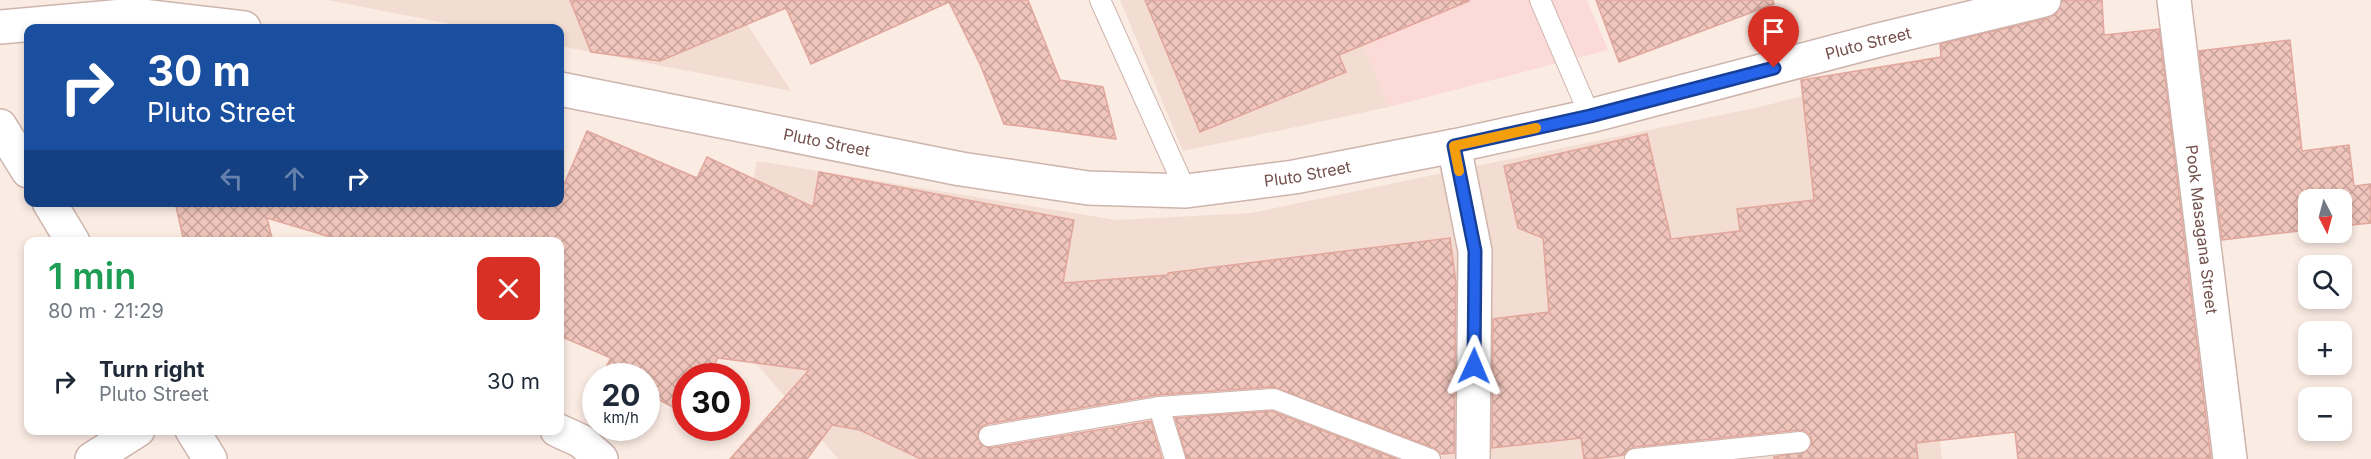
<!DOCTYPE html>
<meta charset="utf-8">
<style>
:root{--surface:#fff;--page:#f6f6f7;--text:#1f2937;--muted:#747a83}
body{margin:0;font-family:Inter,sans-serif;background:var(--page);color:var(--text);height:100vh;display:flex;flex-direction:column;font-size:22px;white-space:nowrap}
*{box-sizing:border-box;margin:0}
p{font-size:20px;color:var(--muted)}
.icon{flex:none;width:33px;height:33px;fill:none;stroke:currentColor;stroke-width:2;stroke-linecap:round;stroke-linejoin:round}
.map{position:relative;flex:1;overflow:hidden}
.drawer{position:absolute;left:24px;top:237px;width:540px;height:198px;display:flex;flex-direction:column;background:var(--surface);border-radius:12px;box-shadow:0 3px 9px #0003}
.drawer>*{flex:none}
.hud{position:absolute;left:24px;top:24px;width:540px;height:183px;border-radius:12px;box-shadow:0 3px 9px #0003;background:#1a4fa0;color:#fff;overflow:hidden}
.needle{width:39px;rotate:174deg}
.controls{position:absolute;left:2298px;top:189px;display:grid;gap:12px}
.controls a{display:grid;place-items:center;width:54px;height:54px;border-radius:12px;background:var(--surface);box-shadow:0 3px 9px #0003;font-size:30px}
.speed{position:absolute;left:582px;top:363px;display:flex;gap:12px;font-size:30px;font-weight:700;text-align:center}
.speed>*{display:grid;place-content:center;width:78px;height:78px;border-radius:50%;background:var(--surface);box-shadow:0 3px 9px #0003;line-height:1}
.speed small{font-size:15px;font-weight:400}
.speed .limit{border:9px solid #d22;background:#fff;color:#111}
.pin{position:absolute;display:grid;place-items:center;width:51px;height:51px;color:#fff;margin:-62px -26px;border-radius:50% 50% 50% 0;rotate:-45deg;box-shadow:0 0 6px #0007}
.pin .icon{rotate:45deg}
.me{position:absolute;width:66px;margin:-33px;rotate:1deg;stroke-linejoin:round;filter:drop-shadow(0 0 4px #0008)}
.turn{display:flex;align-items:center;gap:21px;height:126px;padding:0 24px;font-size:27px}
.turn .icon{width:78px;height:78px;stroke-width:2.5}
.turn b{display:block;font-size:42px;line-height:51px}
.lanes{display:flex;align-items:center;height:57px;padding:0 24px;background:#0003;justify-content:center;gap:30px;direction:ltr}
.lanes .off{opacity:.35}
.round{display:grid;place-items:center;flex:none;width:63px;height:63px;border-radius:12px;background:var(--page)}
.head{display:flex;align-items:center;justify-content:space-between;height:102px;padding:0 24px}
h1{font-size:36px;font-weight:600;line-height:45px;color:#1e9e55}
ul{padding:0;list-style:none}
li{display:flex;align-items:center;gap:18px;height:84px;padding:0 24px}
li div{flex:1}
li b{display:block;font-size:22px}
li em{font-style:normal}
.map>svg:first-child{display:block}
.residential{fill:#f3dcd1}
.commercial{fill:#fcdad7}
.building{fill:url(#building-cross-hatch);stroke:#e2a79c;stroke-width:1.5}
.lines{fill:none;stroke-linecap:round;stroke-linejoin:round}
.service-casing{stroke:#ceb4ad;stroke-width:22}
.minor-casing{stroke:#ceb4ad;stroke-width:36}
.tertiary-casing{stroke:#ceb4ad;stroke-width:36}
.service{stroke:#fff;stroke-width:20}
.minor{stroke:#fff;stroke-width:33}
.tertiary{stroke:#fff;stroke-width:33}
.route-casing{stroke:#184099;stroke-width:15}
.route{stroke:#2563eb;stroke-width:10}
.slow{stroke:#f59e0b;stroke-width:10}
.labels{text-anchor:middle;stroke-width:5;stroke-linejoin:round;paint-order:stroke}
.street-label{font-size:16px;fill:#724f4a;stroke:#fff1e9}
</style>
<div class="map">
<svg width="2371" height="459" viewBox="0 0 2371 459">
<defs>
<pattern id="building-cross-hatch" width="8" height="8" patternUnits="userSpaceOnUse" patternTransform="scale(1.5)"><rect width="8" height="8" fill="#f0c5bb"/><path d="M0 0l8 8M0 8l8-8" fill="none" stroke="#c7a29a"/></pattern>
</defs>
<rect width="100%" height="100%" fill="#fbece3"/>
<g class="residential">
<path d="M 327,0 L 731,0 L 791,91 L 560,46 L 560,28 L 471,28 Z"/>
<path d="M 1120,0 L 1346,0 L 1389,107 L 1183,151 Z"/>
<path d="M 1901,70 L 1942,459 L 838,459 L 725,327 L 757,161 L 1116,220 L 1251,213 L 1764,106 Z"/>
</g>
<path class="commercial" d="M 1346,0 L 1587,0 L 1608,50 L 1389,107 Z"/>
<g class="building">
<path d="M 570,0 L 1028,0 L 1060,80 L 1103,87 L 1116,139 L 1004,124 L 980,64 L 949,2 L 811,64 L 786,8 L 660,61 L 591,52 Z"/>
<path d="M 1145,0 L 1469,0 L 1469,1 L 1339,55 L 1346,72 L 1200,132 Z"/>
<path d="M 1596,0 L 1773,0 L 1774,4 L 1619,62 Z"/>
<path d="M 2062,0 L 2102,0 L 2104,35 L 2159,29 L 2211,459 L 2018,459 L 2015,432 L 1916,443 L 1918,459 L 1774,459 L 1774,457 L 1807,451 L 1812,441 L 1810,435 L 1805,431 L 1799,430 L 1634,447 L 1628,450 L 1624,455 L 1595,459 L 1584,459 L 1581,438 L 1492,448 L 1493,319 L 1549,312 L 1543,238 L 1518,228 L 1504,166 L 1647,134 L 1671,239 L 1740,231 L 1737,209 L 1814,200 L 1801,80 L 1941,57 L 1940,44 L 2048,18 L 2057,13 Z"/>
<path d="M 2290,40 L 2302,151 L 2349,145 L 2354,186 L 2371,184 L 2371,223 L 2342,226 L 2342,200 L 2308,200 L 2308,230 L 2222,240 L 2199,51 Z"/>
<path d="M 587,131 L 697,178 L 707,157 L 813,207 L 819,172 L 1074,220 L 1063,283 L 1168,275 L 1168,273 L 1450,238 L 1456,283 L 1454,453 L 1441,454 L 1434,448 L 1273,387 L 1157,395 L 987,424 L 981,427 L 978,432 L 980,444 L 991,448 L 1151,421 L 1162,459 L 921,459 L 860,430 L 832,425 L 807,459 L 730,459 L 809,370 L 718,358 L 708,376 L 686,376 L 686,414 L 646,393 L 646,376 L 601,376 L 611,358 L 560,336 L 560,242 L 347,242 L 267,218 L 273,242 L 184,242 L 175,202 L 560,202 L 560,194 Z"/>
<path d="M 1272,411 L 1397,459 L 1187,459 L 1175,418 Z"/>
</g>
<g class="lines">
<defs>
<g id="service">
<path d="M 1100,0 L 1186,191"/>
<path d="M 1540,0 L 1590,116"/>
<path d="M 1159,407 L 1175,459"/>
<path d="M 989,436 L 1159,407 L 1274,399 L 1430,459"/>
<path d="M 1635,459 L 1800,442"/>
</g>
<g id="minor">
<path id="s1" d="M 2174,0 L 2230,459"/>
<path d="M 1454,146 L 1475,251 L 1473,459"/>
<path d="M 557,430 L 581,441 L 601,459"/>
<path d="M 92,459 L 138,430"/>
</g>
<g id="tertiary">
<path d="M 0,27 L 134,15 L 244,28"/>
<path id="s2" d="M 560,89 L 961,169 L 1088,188 L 1186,191 L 1294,177 L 1454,146 L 1590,116 L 1879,40 L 2044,0"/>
<path d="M 0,126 L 28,171"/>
<path d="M 49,202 L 73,242"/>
<path d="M 192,430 L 210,459"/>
</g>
</defs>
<use href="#service" class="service-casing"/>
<use href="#minor" class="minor-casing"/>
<use href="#tertiary" class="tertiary-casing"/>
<use href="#service" class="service"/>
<use href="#minor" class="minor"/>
<use href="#tertiary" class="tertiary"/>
</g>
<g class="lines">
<defs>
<path id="route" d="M 1474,366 L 1475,251 L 1454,146 L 1590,116 L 1774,68"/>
</defs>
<use href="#route" class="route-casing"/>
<use href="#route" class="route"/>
<path class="slow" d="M 1459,171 L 1454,146 L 1536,128"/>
</g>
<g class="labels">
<g class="street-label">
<text dy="6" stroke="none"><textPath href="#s2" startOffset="1334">Pluto Street</textPath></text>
<text dy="6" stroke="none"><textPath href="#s2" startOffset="272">Pluto Street</textPath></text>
<text dy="6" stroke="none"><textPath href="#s2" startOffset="758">Pluto Street</textPath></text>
<text dy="6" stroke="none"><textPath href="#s1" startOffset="231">Pook Masagana Street</textPath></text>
</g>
</g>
</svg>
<div class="controls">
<a><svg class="needle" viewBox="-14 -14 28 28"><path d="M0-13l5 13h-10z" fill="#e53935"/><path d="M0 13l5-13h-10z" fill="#747a83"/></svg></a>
<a><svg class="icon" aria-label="search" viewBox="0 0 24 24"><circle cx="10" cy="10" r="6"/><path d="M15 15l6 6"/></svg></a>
<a>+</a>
<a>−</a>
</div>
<div class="speed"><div>20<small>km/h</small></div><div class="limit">30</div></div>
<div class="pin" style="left:1774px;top:68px;background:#d93025"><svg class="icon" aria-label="arrive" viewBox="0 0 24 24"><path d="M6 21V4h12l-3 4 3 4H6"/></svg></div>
<svg class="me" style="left:1474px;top:366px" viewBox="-20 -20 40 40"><path d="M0-17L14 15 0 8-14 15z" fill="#2563eb" stroke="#fff" stroke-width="4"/></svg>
<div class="hud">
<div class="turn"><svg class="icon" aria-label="right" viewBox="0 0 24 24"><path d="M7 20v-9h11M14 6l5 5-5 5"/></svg><div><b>30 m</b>Pluto Street</div></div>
<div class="lanes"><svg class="icon off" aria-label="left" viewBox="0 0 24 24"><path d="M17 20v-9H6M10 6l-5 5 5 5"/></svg><svg class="icon off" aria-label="ahead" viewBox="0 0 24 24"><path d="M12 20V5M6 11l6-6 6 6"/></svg><svg class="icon" aria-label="right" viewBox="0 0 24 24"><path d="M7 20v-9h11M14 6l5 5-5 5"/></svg></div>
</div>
<section class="drawer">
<div class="head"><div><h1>1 min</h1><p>80 m · 21:29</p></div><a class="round" style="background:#d93025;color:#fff"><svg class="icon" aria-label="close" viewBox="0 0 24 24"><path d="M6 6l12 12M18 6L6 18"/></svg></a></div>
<ul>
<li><svg class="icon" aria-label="right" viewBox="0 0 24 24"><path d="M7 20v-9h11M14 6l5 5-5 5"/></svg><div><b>Turn right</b><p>Pluto Street</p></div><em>30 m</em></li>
</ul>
</section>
</div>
